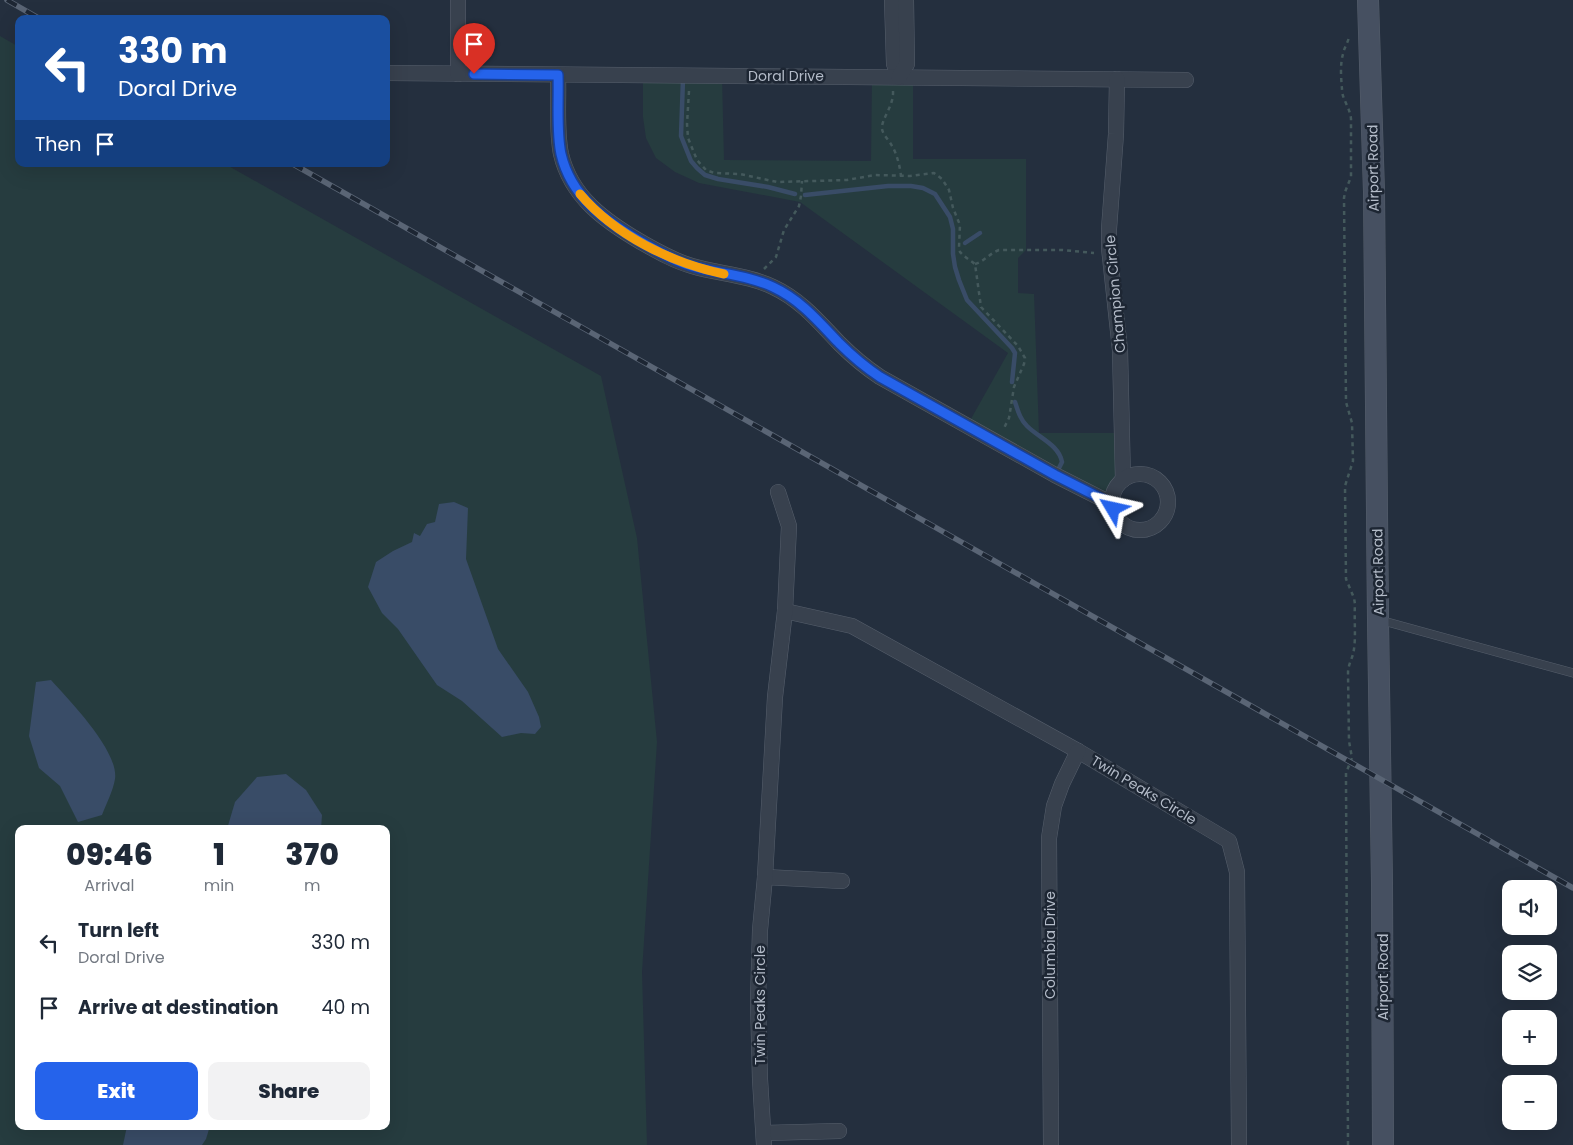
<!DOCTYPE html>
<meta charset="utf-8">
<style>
:root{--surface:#fff;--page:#f2f2f3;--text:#1f2937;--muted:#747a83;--accent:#2563eb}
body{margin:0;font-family:Poppins,sans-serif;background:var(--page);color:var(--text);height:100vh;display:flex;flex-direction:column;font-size:19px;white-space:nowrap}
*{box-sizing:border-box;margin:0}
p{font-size:16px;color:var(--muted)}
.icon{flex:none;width:28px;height:28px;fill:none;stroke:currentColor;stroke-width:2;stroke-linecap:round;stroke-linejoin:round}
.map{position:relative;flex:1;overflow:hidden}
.side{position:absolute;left:15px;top:825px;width:375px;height:305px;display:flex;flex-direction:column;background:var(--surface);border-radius:10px;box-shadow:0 5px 20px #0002}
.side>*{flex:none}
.banner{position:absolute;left:15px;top:15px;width:375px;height:152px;border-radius:10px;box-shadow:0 5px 20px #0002;background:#1a4fa0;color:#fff;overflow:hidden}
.fabs{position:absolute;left:1502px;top:880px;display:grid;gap:10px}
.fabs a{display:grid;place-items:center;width:55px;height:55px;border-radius:10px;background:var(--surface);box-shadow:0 5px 20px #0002;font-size:25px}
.pin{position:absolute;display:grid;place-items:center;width:42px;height:42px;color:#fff;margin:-51px -21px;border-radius:50% 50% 50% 0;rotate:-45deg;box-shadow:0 0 5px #0007}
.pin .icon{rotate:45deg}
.me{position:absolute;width:55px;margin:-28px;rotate:306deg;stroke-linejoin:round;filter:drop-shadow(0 0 4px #0008)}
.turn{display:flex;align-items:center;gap:18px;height:105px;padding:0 20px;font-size:22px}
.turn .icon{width:65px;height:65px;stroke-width:2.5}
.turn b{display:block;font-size:35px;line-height:42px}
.then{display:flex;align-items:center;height:48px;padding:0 20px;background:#0003;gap:10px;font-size:19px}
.eta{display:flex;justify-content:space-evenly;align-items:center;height:85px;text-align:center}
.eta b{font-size:30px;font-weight:800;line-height:35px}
.action{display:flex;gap:10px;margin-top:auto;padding:10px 20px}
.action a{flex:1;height:58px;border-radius:10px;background:var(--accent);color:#fff;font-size:20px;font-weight:800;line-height:58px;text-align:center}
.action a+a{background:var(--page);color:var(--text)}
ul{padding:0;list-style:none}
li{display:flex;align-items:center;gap:15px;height:65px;padding:0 20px}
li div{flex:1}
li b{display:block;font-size:19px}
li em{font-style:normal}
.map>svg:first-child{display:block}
.green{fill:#263c3f;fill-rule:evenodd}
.water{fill:#394c67}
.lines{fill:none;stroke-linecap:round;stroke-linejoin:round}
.stream{stroke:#394c67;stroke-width:4.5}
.service-casing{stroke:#565f6c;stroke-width:9}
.minor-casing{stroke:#565f6c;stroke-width:16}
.secondary-casing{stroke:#565f6c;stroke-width:22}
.path{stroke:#44595c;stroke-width:2.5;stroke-dasharray:4 4;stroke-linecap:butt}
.service{stroke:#38414e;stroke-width:8}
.minor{stroke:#38414e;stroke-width:15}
.secondary{stroke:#465061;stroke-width:21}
.rail-casing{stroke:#5a6575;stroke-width:5.5}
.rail{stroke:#1d2633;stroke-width:4;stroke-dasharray:11;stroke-linecap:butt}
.route-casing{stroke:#184099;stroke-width:12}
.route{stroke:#2563eb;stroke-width:9}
.slow{stroke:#f59e0b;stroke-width:9}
.labels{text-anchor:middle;stroke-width:5;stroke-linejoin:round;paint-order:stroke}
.street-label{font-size:14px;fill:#b4bcc9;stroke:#1d2633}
</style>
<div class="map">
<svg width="1573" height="1145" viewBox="0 0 1573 1145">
<rect width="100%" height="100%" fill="#242f3e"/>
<g class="green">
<path d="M 0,36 L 19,47 L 19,164 L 225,164 L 601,376 L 637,538 L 657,742 L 642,972 L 647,1145 L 0,1145 ZM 19,829 L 386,829 L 386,1126 L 19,1126 Z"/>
<path d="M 643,75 L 722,76 L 724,160 L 871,161 L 872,77 L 913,77 L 913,159 L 1026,159 L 1026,250 L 1018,258 L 1018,293 L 1034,294 L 1039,433 L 1122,433 L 1119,483 L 1114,491 L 1112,500 L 967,426 L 1008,353 L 800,202 L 699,183 L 675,172 L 656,158 L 646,138 L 643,117 Z"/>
</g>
<g class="water">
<path d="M 454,502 L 468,508 L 466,559 L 498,649 L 528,692 L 539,717 L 541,727 L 535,734 L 521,733 L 502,737 L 462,701 L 437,685 L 398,629 L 382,613 L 368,587 L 376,562 L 393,551 L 412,542 L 414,533 L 420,536 L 427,524 L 435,522 L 439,504 Z"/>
<path d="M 51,680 C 69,700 119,751 115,779 C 113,791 106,804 102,815 L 78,822 L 60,786 L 39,768 L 29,736 L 36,682 Z"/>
<path d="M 286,774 L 306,790 L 322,815 L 321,829 L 227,829 L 235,802 L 257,777 Z"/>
<path d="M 127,1126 L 210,1126 L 206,1139 L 202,1145 L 123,1145 Z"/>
</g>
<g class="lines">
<g class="stream">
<path d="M 683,79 L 681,136 L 691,161 L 697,168 L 705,175 L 718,179 L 768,187 L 795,194"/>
<path d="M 805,195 L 888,186 L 911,186 L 923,188 L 935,194 L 950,217 L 953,229 L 953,254 L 955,267 L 959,280 L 967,300 L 1012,348 L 1015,353 L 1012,382"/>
<path d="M 965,243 L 980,233"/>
<path d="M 1015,402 C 1018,411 1020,419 1027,426 C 1039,438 1059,445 1062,462 L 1057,472"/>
</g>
<defs>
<path id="service" d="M 1380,620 L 1573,673"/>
<g id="minor">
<path d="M 892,0 L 894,64 L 899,77"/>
<path d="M 386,73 L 1186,80"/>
<path d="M 458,74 L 458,0"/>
<path d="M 558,75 C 559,100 556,130 561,154 C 571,197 605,221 641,242 C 657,251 674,261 692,266 C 719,274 748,275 773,287 C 801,300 819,322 839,343 C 852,356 865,367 880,377 L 1055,475 L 1112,504"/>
<path d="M 899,77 L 907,64 L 906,0"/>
<path d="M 1117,79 L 1116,134 L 1109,229 L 1109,248 L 1120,350 L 1123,480"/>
<circle cx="1140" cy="502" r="28"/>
<path d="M 785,611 L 852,626 L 1078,751 L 1229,841 L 1237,872 L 1239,1145"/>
<path d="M 765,877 L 842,881"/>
<path d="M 764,1133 L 839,1131"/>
<path d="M 764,1145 L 760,1079 L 758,1001 L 760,930 L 765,877 L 775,697 L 785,611 L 789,526 L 778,492"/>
<path d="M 1051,1145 L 1049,838 L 1054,806 L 1062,784 L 1078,751"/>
</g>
<path id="secondary" d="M 1368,0 L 1374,192 L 1378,620 L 1382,883 L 1383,1145"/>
</defs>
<use href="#service" class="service-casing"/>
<use href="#minor" class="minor-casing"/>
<use href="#secondary" class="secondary-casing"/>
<g class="path">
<path d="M 689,91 L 687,124 L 688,138 L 697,160 L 706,170 L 714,173 L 740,174 L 777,182 L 847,180 L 875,175 L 910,176 L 934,173 L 942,179 L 949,190 L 953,208 L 960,225 L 959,247 L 960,252 L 964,256 L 975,264 L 981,307 L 1018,346 L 1025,358 L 1024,364 L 1014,387 L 1009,418 L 1003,430"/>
<path d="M 893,91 C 894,106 881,119 882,129 C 883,135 889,140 892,146 C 897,154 900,167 901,176"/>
<path d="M 975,264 C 985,261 990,253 999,250 L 1062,250 L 1094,253"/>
<path d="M 764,269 L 776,257 L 784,230 L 799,206 L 801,196 L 802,181"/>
<path d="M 1348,1145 L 1346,782 L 1346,773 L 1352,758 L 1349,741 L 1348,673 C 1348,664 1353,658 1354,649 C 1356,635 1354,619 1355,604 L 1354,598 L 1346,579 L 1345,486 L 1353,461 L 1352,423 L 1346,402 L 1344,198 L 1345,192 L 1351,177 L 1351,119 C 1350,107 1342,100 1342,89 C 1341,78 1340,64 1343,54 C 1344,47 1349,42 1349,35"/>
</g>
<use href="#service" class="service"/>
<use href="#minor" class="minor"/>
<use href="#secondary" class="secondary"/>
<defs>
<g id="rail">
<path d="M 7,0 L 40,19"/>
<path d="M 293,164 L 1573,888"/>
</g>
</defs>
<use href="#rail" class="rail-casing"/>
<use href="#rail" class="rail"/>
</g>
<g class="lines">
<defs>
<path id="route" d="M 474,74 L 558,75 C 559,99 556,131 561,154 C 571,197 605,221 641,242 C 657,251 674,261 692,266 C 719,274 748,275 773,287 C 801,300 819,322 839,343 C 852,356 865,367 880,377 L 1055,475 L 1112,504 L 1113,509"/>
</defs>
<use href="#route" class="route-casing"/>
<use href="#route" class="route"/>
<path class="slow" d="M 580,194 C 615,235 671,263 724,274"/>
</g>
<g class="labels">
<g class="street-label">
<text x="786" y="81">Doral Drive</text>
<text transform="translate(1373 168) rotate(-91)" y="5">Airport Road</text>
<text transform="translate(1115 294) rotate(-95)" y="5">Champion Circle</text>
<text transform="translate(1378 572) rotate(-91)" y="5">Airport Road</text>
<text transform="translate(1144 790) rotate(31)" y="5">Twin Peaks Circle</text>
<text transform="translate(1050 945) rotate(-90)" y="5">Columbia Drive</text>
<text transform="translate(1383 977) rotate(-90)" y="5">Airport Road</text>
<text transform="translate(760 1005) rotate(-90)" y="5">Twin Peaks Circle</text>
</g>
</g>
</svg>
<div class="fabs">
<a><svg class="icon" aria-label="sound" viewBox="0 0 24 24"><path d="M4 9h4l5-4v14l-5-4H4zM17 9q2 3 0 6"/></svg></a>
<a><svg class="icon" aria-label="layers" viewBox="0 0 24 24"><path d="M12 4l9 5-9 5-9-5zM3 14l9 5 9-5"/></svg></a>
<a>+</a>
<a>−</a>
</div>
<div class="pin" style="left:474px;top:74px;background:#d93025"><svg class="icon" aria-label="arrive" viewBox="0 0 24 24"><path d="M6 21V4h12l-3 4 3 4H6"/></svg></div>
<svg class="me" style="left:1113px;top:509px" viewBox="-20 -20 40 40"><path d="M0-17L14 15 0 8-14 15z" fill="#2563eb" stroke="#fff" stroke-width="4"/></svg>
<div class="banner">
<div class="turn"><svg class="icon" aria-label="left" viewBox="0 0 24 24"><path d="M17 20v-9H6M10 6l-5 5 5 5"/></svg><div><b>330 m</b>Doral Drive</div></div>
<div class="then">Then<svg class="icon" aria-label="arrive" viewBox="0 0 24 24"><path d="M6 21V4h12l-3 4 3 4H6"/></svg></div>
</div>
<section class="side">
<div class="eta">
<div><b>09:46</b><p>Arrival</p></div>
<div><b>1</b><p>min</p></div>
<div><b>370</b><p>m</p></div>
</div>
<ul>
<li><svg class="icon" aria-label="left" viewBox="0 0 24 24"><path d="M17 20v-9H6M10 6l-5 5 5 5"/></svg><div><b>Turn left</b><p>Doral Drive</p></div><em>330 m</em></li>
<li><svg class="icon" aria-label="arrive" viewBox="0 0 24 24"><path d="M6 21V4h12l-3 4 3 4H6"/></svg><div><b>Arrive at destination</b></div><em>40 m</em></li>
</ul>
<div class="action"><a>Exit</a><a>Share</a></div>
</section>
</div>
